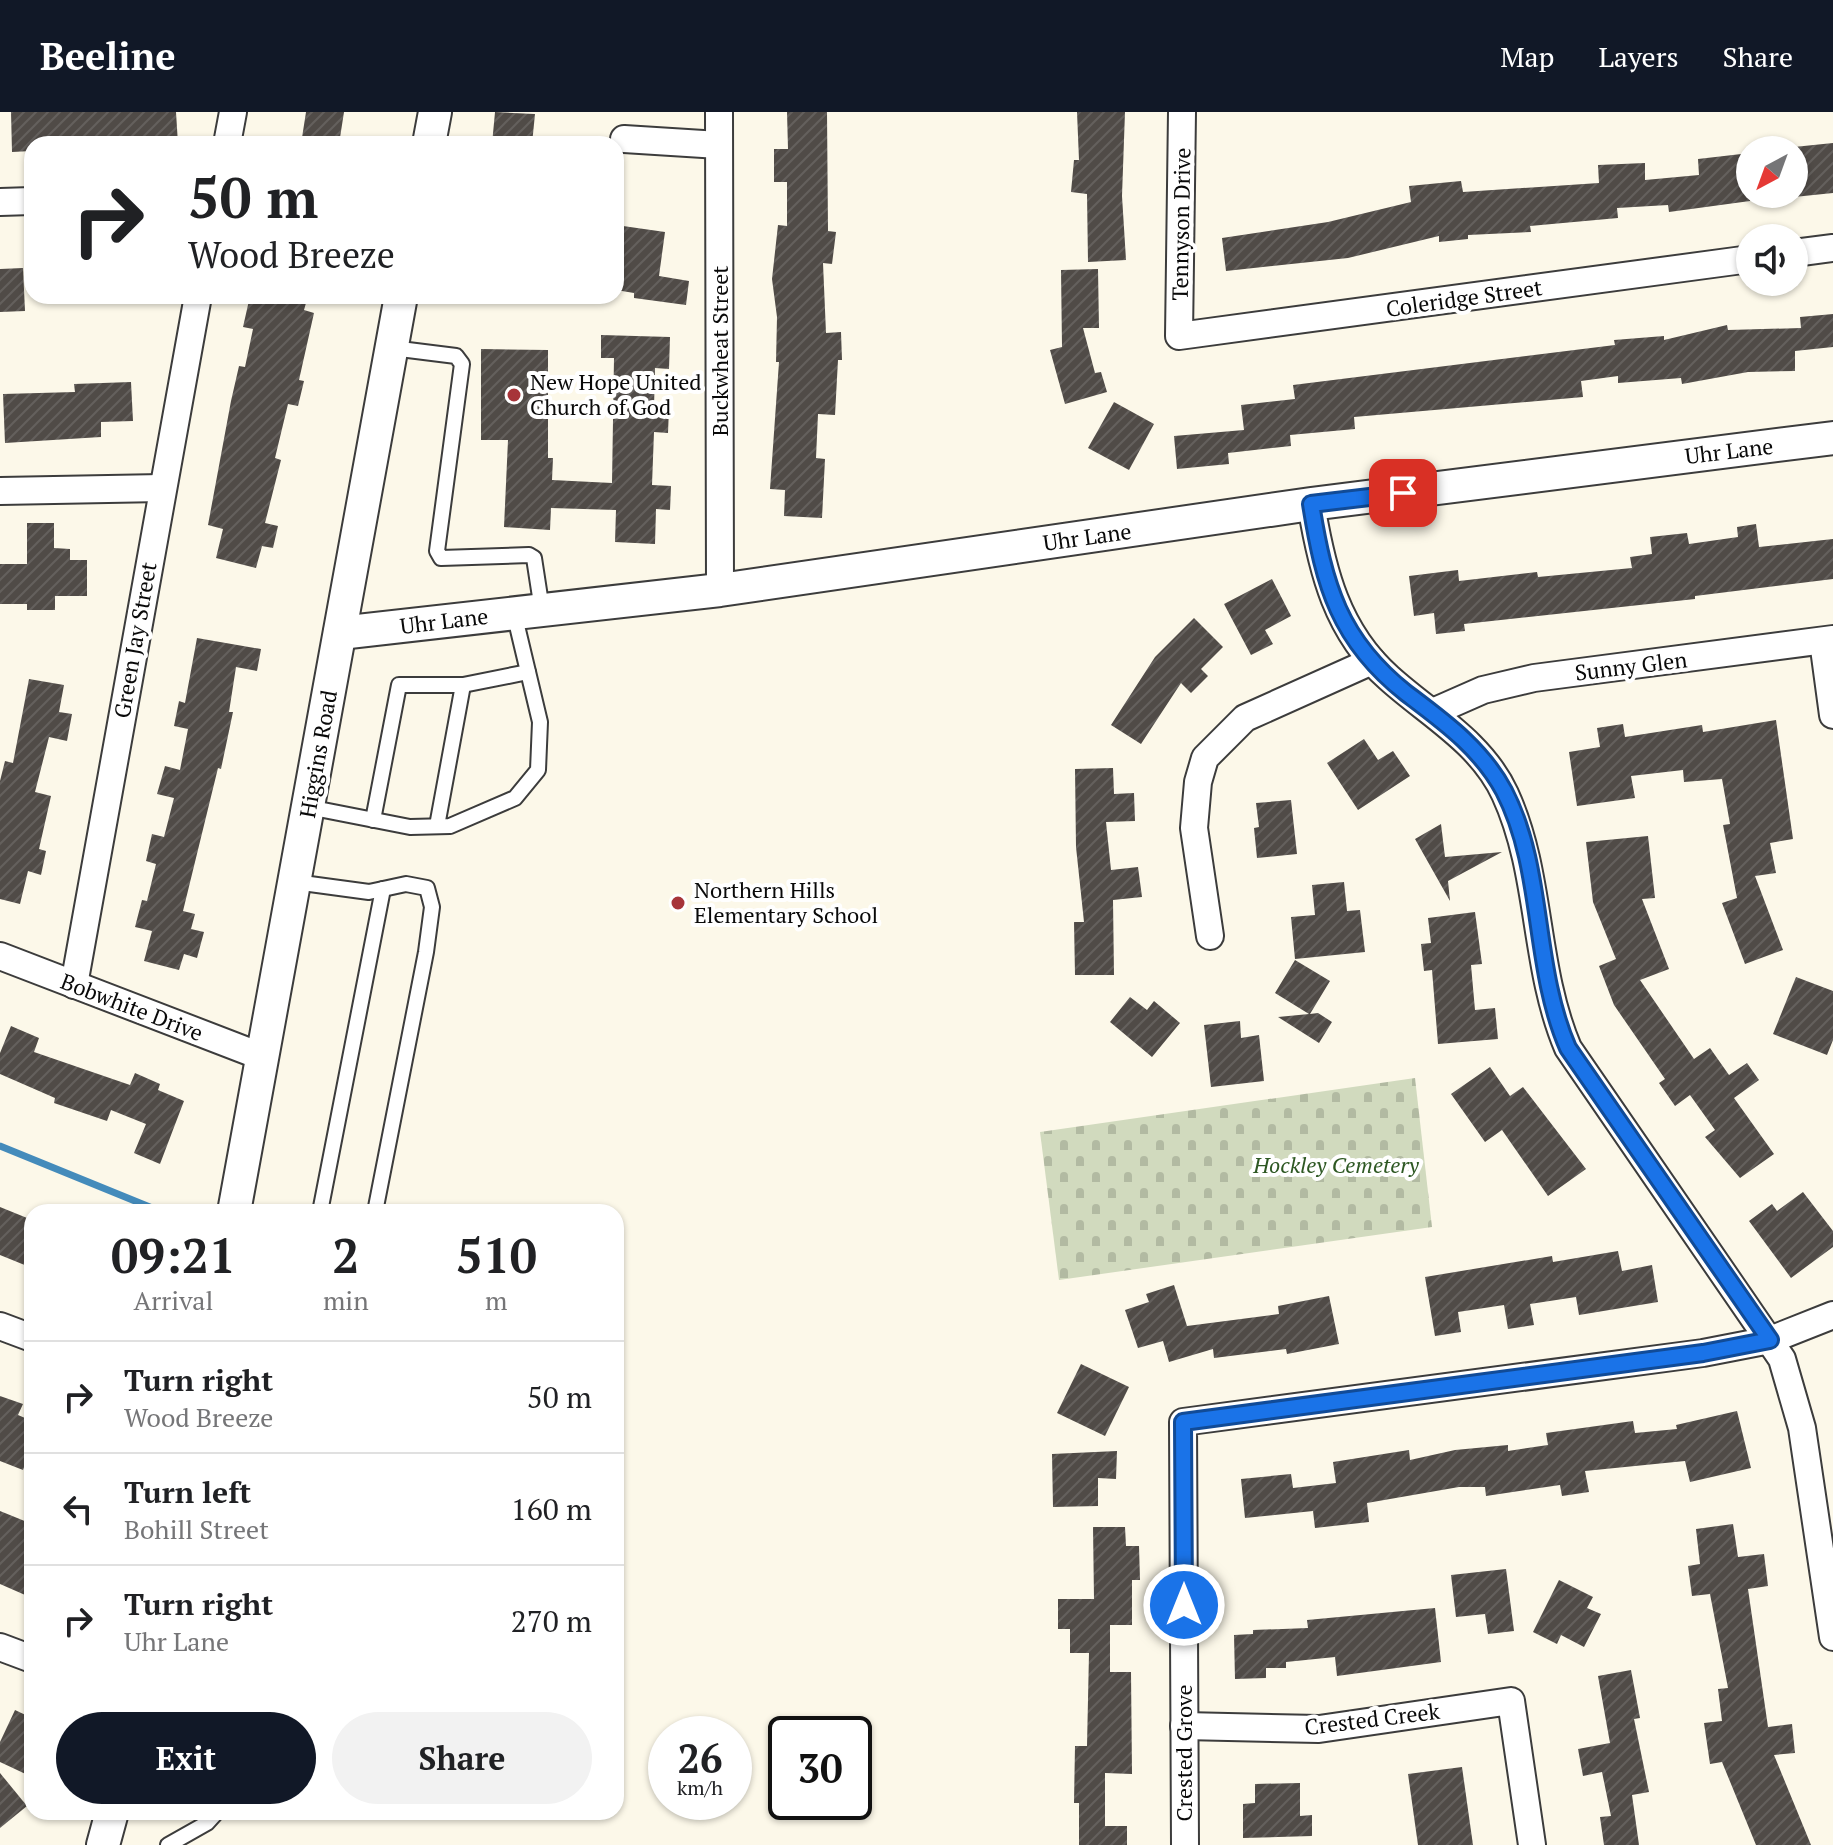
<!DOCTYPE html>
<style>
:root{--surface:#fff;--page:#f2f2f2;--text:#202124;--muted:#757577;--line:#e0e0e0;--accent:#111827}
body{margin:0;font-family:"PT Serif",serif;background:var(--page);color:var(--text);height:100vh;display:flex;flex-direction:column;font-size:30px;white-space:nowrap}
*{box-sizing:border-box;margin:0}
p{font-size:26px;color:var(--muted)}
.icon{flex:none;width:44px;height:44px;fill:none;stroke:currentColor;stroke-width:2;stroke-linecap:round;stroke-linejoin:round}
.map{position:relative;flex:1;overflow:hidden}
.drawer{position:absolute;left:24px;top:1092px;width:600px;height:616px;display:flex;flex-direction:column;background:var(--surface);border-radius:24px;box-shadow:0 2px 6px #0004}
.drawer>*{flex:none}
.banner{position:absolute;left:24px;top:24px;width:600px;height:168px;border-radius:24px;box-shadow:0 2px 6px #0004;background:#fff;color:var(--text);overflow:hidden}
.needle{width:52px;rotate:221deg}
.buttons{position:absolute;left:1736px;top:24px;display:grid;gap:16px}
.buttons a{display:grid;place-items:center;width:72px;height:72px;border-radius:50%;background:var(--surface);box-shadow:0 2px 6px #0004;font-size:40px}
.speed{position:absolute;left:648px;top:1604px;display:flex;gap:16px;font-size:40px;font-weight:700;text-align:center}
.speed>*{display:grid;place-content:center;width:104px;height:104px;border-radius:50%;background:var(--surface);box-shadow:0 2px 6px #0004;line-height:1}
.speed small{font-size:20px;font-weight:400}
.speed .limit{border:4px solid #111;border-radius:12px;background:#fff;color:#111}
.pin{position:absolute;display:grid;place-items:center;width:68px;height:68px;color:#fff;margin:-34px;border-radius:16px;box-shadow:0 4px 12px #0006}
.me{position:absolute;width:88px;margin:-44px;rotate:0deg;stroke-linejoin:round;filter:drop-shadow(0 0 6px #0008)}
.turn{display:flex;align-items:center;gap:28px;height:168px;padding:0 32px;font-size:36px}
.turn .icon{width:104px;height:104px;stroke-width:2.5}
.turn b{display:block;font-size:56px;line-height:68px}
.eta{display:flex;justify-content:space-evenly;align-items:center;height:136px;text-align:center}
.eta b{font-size:48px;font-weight:800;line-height:56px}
.button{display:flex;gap:16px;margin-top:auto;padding:16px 32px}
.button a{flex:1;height:92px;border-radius:48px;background:var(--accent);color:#fff;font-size:32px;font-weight:800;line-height:92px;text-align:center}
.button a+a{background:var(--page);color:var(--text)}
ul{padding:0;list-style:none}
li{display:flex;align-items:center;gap:24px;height:112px;padding:0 32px;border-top:2px solid var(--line)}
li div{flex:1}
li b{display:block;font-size:30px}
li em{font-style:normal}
header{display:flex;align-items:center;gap:48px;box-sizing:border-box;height:112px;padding:0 40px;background:var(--accent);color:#fff}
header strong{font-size:38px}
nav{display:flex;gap:44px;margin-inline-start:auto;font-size:28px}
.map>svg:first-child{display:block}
.cemetery{fill:url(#cemetery-stones)}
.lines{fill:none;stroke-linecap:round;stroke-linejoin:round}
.stream{stroke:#448bbb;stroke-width:7}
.building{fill:url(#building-hatch)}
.service-casing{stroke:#3c3c3c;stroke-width:18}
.minor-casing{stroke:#3c3c3c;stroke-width:30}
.tertiary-casing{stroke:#3c3c3c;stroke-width:36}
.service{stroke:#fff;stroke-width:14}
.minor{stroke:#fff;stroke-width:26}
.tertiary{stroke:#fff;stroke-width:32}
.route-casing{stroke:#114b97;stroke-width:20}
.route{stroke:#1a73e8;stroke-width:14}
.poi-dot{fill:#a73439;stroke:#fff;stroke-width:3}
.labels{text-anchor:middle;stroke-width:8;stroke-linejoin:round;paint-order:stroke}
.street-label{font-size:22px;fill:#090909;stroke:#fff}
.poi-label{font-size:22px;fill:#090909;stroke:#fff;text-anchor:start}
.park-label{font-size:22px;font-style:italic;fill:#2e5823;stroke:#fff}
</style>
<header>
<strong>Beeline</strong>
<nav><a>Map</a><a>Layers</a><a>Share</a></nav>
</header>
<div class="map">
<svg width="1833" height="1733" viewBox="0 0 1833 1733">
<defs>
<pattern id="cemetery-stones" width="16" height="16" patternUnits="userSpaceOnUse" patternTransform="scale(2)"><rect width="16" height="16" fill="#d1dabe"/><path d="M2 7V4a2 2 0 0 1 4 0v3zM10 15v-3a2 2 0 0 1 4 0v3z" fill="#b2baa2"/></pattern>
<pattern id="building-hatch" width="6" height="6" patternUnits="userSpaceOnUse" patternTransform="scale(2)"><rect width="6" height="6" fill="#504b47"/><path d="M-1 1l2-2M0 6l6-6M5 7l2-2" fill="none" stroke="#64605d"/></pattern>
</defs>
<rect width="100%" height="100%" fill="#fcf8e9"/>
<path class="cemetery" d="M 1415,966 L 1432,1115 L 1059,1168 L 1040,1020 Z"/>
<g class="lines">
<path class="stream" d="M 0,1034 L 162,1100"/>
</g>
<g class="building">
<path d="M 11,0 L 176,0 L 178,32 L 32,32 L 32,39 L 12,40 Z"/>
<path d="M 306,0 L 344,0 L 339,32 L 301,32 Z"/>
<path d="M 495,0 L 535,2 L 532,32 L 492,32 Z"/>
<path d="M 787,0 L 827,0 L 828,119 L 836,120 L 832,152 L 823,151 L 826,221 L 841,220 L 842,248 L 838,248 L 835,303 L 818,302 L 816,346 L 825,347 L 822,406 L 784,404 L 785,378 L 770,377 L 779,250 L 776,250 L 777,205 L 772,167 L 778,113 L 787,114 L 787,70 L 774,70 L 774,37 L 788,37 Z"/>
<path d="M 1077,0 L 1125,0 L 1122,84 L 1126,148 L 1088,150 L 1087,82 L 1071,80 L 1074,48 L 1079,48 Z"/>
<path d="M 1833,31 L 1833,81 L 1794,85 L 1794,35 Z"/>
<path d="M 1750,41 L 1750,89 L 1669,100 L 1668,93 L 1617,96 L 1618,106 L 1530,114 L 1531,120 L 1468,123 L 1468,127 L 1439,130 L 1439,124 L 1348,146 L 1226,159 L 1222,126 L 1328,110 L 1411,90 L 1409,74 L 1461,69 L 1463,80 L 1599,71 L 1598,53 L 1645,51 L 1645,68 L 1699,63 L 1698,47 Z"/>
<path d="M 616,113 L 665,120 L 659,164 L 689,169 L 686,193 L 634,186 L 634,181 L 616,178 Z"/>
<path d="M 23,156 L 25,199 L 0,200 L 0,157 Z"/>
<path d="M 1098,157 L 1099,216 L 1083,216 L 1095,261 L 1101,260 L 1107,280 L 1065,292 L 1050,238 L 1062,235 L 1061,158 Z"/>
<path d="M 250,184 L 308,184 L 304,198 L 314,201 L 299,268 L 304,269 L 298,294 L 288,292 L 275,346 L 281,348 L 265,411 L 278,414 L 273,436 L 262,434 L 256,456 L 216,446 L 223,417 L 208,413 L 231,289 L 239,254 L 245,255 L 253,217 L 243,215 Z"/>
<path d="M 1833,202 L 1833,235 L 1795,239 L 1795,259 L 1748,260 L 1682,272 L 1681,266 L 1618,271 L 1618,264 L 1581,269 L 1583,285 L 1354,305 L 1355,317 L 1290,323 L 1291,334 L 1228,341 L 1229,352 L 1177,357 L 1174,324 L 1244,318 L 1241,293 L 1295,287 L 1293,273 L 1615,233 L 1614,228 L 1664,224 L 1664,228 L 1727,213 L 1728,218 L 1801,216 L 1800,205 Z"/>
<path d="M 601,223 L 670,225 L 669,257 L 655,256 L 654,296 L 669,296 L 668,321 L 654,320 L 652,373 L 671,374 L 670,398 L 656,397 L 655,432 L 615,430 L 616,398 L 551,396 L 550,418 L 504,415 L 508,328 L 481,328 L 481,237 L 548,238 L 548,346 L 553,346 L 552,368 L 612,371 L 614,246 L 601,246 Z"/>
<path d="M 131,270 L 133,309 L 101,310 L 101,325 L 5,331 L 3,282 L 75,280 L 74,272 Z"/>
<path d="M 1114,290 L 1154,312 L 1129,358 L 1088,336 Z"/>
<path d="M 27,411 L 54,411 L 54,436 L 70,437 L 70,448 L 87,448 L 87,484 L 55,484 L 55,498 L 27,498 L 27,492 L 0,492 L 0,452 L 27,452 Z"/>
<path d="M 1756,412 L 1759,435 L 1833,427 L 1833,467 L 1695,484 L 1695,487 L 1464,512 L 1465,519 L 1436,522 L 1434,501 L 1414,504 L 1409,464 L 1458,458 L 1459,469 L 1537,460 L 1538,465 L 1632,456 L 1630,445 L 1652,442 L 1650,425 L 1687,421 L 1689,432 L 1738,425 L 1737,415 Z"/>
<path d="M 1272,467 L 1291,504 L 1265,518 L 1273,532 L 1251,543 L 1224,492 Z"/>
<path d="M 1194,506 L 1223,535 L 1201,557 L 1208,564 L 1191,581 L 1181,571 L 1141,632 L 1111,613 L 1155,545 Z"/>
<path d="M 197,526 L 261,537 L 257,559 L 236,555 L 229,600 L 233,600 L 221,657 L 218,656 L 183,799 L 195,802 L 191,817 L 204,820 L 197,846 L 184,842 L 179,858 L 144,849 L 152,819 L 135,815 L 142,788 L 147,789 L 156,752 L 146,749 L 152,722 L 164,725 L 174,686 L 157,682 L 165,654 L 180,658 L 188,617 L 174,614 L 179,589 L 185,591 Z"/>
<path d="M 29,567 L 64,573 L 59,600 L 72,602 L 67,629 L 49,625 L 35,680 L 51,684 L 39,737 L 46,739 L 41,763 L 28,759 L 20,792 L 0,787 L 0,669 L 5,649 L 13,651 Z"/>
<path d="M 1776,608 L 1793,727 L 1770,731 L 1776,761 L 1755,764 L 1783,838 L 1745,852 L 1722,791 L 1737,786 L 1723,713 L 1730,712 L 1722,667 L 1684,670 L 1683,658 L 1631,664 L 1635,686 L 1577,694 L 1569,640 L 1600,635 L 1597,616 L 1623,612 L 1625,625 L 1702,613 L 1703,620 Z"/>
<path d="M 1364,627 L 1378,648 L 1393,639 L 1410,664 L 1358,698 L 1327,651 Z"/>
<path d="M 1113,656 L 1114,682 L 1134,681 L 1135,709 L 1106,710 L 1111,758 L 1138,755 L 1142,785 L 1113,788 L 1114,863 L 1075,863 L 1074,810 L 1084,810 L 1076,735 L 1075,657 Z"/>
<path d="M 1291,688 L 1297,742 L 1257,746 L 1254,716 L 1259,715 L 1256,691 Z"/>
<path d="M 1441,712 L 1445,745 L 1502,740 L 1448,769 L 1450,789 L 1415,727 Z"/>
<path d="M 1648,724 L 1655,786 L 1642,787 L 1669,857 L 1640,868 L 1694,947 L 1710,936 L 1729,963 L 1747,951 L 1759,968 L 1734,986 L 1774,1042 L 1740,1066 L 1705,1025 L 1715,1018 L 1690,983 L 1675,994 L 1659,971 L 1665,967 L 1614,893 L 1599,854 L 1616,847 L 1593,790 L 1586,730 Z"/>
<path d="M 1344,770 L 1347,799 L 1360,798 L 1365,840 L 1295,847 L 1291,805 L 1315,803 L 1312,773 Z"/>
<path d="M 1475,800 L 1482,852 L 1471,853 L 1475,898 L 1495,896 L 1498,927 L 1438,932 L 1432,858 L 1424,859 L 1421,832 L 1431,831 L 1428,806 Z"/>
<path d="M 1295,848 L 1330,869 L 1310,902 L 1318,901 L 1332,910 L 1319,931 L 1278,905 L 1309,902 L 1275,881 Z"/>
<path d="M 1796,865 L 1833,879 L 1833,928 L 1827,943 L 1773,922 Z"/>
<path d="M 1130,885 L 1147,898 L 1154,889 L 1180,911 L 1152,945 L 1110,910 Z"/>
<path d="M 1240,909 L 1241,926 L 1259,923 L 1264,969 L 1211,975 L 1204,913 Z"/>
<path d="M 11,914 L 39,926 L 34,940 L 130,973 L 135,961 L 160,972 L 158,978 L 184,989 L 160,1052 L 134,1041 L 146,1012 L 111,998 L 107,1009 L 54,991 L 55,986 L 0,962 L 0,941 Z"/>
<path d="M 1490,955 L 1510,984 L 1523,975 L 1586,1057 L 1548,1084 L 1502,1018 L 1485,1030 L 1451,982 Z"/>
<path d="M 1803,1080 L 1833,1119 L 1833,1135 L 1791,1166 L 1749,1109 L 1772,1092 L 1777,1099 Z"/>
<path d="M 0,1095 L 32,1108 L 32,1156 L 0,1143 Z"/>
<path d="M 1618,1139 L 1622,1159 L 1652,1153 L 1658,1190 L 1579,1203 L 1576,1185 L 1530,1192 L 1534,1213 L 1508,1217 L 1504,1193 L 1458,1200 L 1461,1220 L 1435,1224 L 1425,1165 L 1552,1144 L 1553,1150 Z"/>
<path d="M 1174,1173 L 1187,1214 L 1279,1202 L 1278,1194 L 1329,1184 L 1339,1232 L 1287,1242 L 1286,1237 L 1214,1246 L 1213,1237 L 1169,1250 L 1163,1229 L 1138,1236 L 1125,1198 L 1149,1190 L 1146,1182 Z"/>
<path d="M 1081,1252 L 1129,1275 L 1105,1324 L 1057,1301 Z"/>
<path d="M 0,1284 L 23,1292 L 18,1303 L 32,1309 L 32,1335 L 23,1358 L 0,1349 Z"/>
<path d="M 1737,1299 L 1751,1356 L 1690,1370 L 1685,1349 L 1585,1359 L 1589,1380 L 1562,1384 L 1560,1373 L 1486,1384 L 1485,1375 L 1459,1375 L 1367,1391 L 1369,1410 L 1315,1416 L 1313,1399 L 1245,1406 L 1241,1367 L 1291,1362 L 1293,1376 L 1336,1371 L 1333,1350 L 1409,1338 L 1410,1348 L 1455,1338 L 1508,1333 L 1508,1339 L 1548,1333 L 1546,1321 L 1633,1309 L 1635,1321 L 1677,1317 L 1676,1313 Z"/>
<path d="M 1117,1339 L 1116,1367 L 1098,1366 L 1098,1394 L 1053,1395 L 1052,1342 Z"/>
<path d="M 0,1399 L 32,1412 L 32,1486 L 0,1472 Z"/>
<path d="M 1733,1412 L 1738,1445 L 1764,1442 L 1768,1474 L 1748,1477 L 1768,1615 L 1792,1612 L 1795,1641 L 1774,1643 L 1811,1733 L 1756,1733 L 1722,1650 L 1710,1652 L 1704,1611 L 1722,1609 L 1718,1577 L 1728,1576 L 1710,1482 L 1692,1484 L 1688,1454 L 1700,1452 L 1696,1417 Z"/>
<path d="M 1093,1415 L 1125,1415 L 1126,1434 L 1139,1434 L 1140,1468 L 1132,1468 L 1132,1513 L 1110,1513 L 1110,1560 L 1131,1560 L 1132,1662 L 1105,1661 L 1105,1714 L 1127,1714 L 1127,1733 L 1079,1733 L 1079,1691 L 1074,1691 L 1075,1634 L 1087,1634 L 1089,1541 L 1070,1541 L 1070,1517 L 1058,1517 L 1058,1487 L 1094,1487 Z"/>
<path d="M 1506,1457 L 1514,1519 L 1488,1522 L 1485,1502 L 1456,1505 L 1451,1463 Z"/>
<path d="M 1559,1468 L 1593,1485 L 1587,1496 L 1601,1502 L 1584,1535 L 1561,1523 L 1557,1532 L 1533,1520 Z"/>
<path d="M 1435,1496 L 1441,1550 L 1337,1564 L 1335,1545 L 1286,1550 L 1286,1556 L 1266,1556 L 1266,1566 L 1235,1567 L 1234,1523 L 1253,1522 L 1253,1518 L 1308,1516 L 1307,1508 Z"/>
<path d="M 1631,1558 L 1640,1606 L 1634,1607 L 1649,1680 L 1632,1683 L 1639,1733 L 1604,1733 L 1600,1705 L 1611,1704 L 1602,1660 L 1583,1664 L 1578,1637 L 1610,1631 L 1598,1564 Z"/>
<path d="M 15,1598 L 32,1606 L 32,1665 L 0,1650 L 0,1630 Z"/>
<path d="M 1462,1655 L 1473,1733 L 1418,1733 L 1408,1662 Z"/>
<path d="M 0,1661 L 27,1694 L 0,1716 Z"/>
<path d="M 1300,1671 L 1300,1704 L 1312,1703 L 1312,1724 L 1243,1726 L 1243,1692 L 1255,1691 L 1255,1672 Z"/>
</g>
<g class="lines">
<defs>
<g id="service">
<path d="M 392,236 L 456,244 L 462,252 L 437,439 L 441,446 L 529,443 L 534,446 L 542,498"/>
<path d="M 463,573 L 528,560"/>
<path d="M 308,695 L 410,715 L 450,714 L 515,686 L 538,658 L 540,610 L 514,501"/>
<path d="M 373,708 L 399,573 L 463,573 L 437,714"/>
<path d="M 295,770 L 369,780 L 406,772 L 427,776 L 432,795 L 426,840 L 375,1100"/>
<path d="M 320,1100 L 383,777"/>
<path d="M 168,1733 L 207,1711 L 217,1700"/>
</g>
<g id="minor">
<path d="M 719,0 L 720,478"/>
<path d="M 1182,0 L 1179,224 L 1750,147"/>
<path d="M 624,27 L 719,33"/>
<path d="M 227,32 L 233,0"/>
<path d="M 0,90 L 32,89"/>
<path d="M 1794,141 L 1833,136"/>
<path d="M 0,379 L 162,376"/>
<path d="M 1311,392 C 1322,459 1337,520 1389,566 C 1430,603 1481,630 1505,682 C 1542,762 1533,854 1568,936 L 1782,1247 L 1802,1316 L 1833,1525"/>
<path d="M 1823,529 L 1833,603"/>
<path d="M 1433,600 L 1483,578 L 1534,566 L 1833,527"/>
<path d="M 1210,824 L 1194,716 L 1198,670 L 1205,646 L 1245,606 L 1372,549"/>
<path d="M 0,844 L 263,945"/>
<path d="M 74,873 L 198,184"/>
<path d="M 0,1214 L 32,1226"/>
<path d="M 0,1535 L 32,1547"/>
<path d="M 1184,1614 L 1319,1617 L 1511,1589 L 1532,1733"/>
<path d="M 1185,1733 L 1183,1310 L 1703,1241 L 1770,1228 L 1833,1203"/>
</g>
<g id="tertiary">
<path d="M 429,32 L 435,0"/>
<path d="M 340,521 L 720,478 L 1311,392 L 1833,326"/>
<path d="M 234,1100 L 401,184"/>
<path d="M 103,1733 L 112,1700"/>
</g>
</defs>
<use href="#service" class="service-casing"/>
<use href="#minor" class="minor-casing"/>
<use href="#tertiary" class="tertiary-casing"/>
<use href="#service" class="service"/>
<use href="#minor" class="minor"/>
<use href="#tertiary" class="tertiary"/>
</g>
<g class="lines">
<defs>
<path id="route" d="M 1184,1493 L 1183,1310 L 1703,1241 L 1770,1228 L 1568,936 C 1532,854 1545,758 1504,679 C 1481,636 1443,609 1406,581 C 1339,528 1324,473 1311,392 L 1403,381"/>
</defs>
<use href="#route" class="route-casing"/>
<use href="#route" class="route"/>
</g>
<g class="poi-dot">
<circle cx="514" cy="283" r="8"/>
<circle cx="678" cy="791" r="8"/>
</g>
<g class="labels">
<g class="street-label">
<text transform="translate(1181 112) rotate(-89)" y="8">Tennyson Drive</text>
<text transform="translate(1464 186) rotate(-8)" y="8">Coleridge Street</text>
<text transform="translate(720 239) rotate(-90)" y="8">Buckwheat Street</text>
<text transform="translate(1729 339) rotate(-7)" y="8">Uhr Lane</text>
<text transform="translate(1087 425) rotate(-8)" y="8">Uhr Lane</text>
<text transform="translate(444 509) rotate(-7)" y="8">Uhr Lane</text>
<text transform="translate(135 528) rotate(-80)" y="8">Green Jay Street</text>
<text transform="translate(1631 554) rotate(-7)" y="8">Sunny Glen</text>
<text transform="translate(318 642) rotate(-80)" y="8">Higgins Road</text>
<text transform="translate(132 895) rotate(21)" y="8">Bobwhite Drive</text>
<text transform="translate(1372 1607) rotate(-7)" y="8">Crested Creek</text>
<text transform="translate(1184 1641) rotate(-90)" y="8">Crested Grove</text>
</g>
<g class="poi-label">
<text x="530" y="278">New Hope United<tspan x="530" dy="25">Church of God</tspan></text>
<text x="694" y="786">Northern Hills<tspan x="694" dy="25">Elementary School</tspan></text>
</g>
<g class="park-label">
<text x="1336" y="1061">Hockley Cemetery</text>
</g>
</g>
</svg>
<div class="buttons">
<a><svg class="needle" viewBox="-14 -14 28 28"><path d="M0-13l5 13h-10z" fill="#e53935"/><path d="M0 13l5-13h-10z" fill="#757577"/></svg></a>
<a><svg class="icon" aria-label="sound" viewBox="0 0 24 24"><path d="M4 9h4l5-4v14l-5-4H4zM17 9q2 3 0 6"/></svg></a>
</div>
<div class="speed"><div>26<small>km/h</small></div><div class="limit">30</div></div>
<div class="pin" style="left:1403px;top:381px;background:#d93025"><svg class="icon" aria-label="arrive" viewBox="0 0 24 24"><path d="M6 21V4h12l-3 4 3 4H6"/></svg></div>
<svg class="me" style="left:1184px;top:1493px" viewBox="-20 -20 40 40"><circle r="17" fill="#1a73e8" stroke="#fff" stroke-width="3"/><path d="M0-11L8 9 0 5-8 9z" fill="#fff"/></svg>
<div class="banner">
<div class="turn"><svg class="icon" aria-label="right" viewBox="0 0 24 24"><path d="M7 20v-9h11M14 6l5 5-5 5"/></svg><div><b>50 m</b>Wood Breeze</div></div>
</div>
<section class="drawer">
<div class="eta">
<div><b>09:21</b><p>Arrival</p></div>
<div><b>2</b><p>min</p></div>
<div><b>510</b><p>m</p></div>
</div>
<ul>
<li><svg class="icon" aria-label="right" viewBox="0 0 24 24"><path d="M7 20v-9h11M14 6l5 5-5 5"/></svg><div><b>Turn right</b><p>Wood Breeze</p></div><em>50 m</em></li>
<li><svg class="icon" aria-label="left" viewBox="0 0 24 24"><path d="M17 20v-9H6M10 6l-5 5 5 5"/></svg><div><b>Turn left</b><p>Bohill Street</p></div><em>160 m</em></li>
<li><svg class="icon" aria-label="right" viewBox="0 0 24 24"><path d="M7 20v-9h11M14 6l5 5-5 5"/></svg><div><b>Turn right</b><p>Uhr Lane</p></div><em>270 m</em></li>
</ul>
<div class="button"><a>Exit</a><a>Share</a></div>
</section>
</div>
